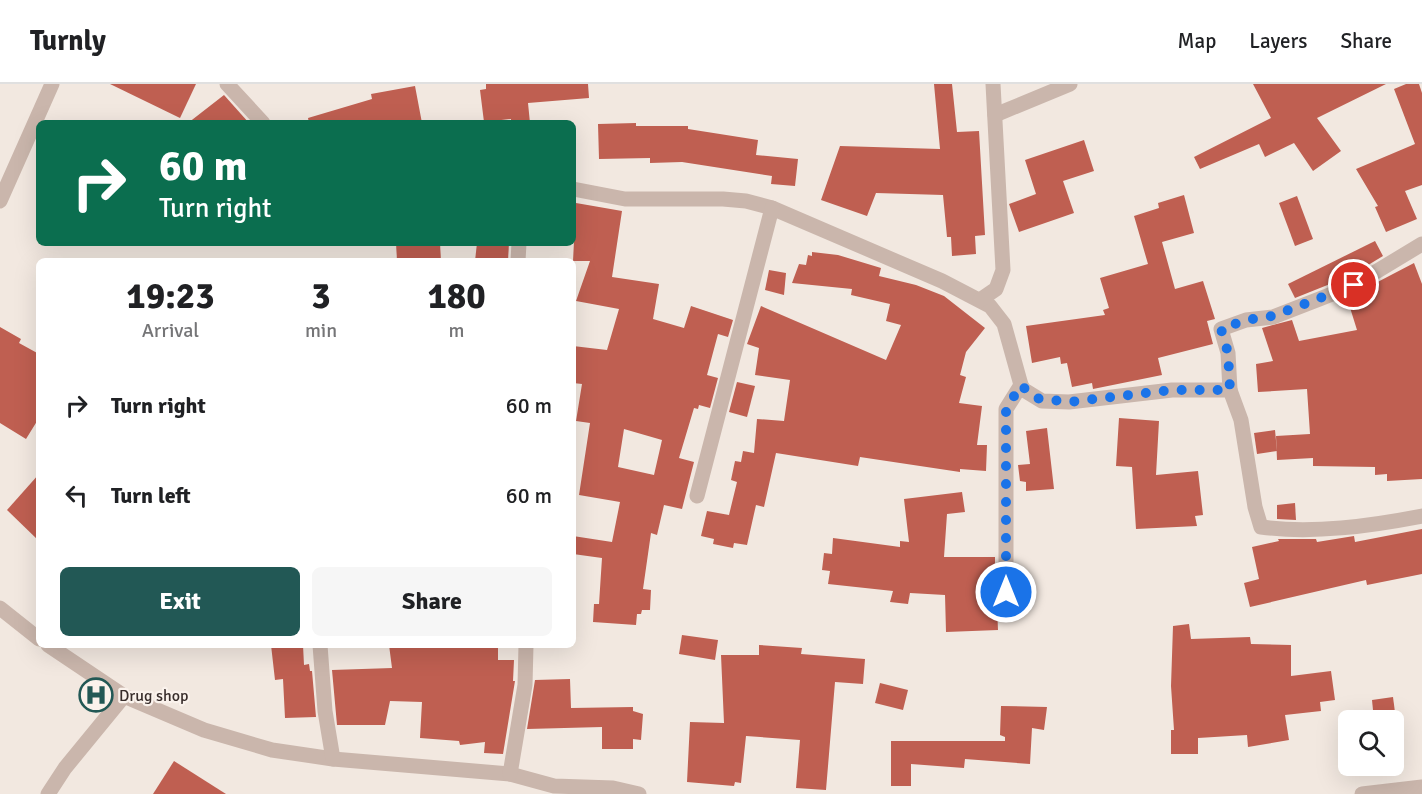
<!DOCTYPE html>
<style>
:root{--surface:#fff;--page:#f6f6f6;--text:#202124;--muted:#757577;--line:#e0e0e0;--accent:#225855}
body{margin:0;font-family:Signika,sans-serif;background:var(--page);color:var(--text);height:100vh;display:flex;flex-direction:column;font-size:22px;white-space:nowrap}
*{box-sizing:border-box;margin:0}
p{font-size:20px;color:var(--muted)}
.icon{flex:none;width:33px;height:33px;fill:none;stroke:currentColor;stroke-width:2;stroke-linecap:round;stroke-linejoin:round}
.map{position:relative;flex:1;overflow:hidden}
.side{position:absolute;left:36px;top:174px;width:540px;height:390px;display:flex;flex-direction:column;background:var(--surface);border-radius:9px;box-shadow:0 6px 24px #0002}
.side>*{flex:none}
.hud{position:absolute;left:36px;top:36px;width:540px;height:126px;border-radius:9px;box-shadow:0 6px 24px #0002;background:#0b6e4f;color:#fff;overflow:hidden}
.fabs{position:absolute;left:1338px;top:626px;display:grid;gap:12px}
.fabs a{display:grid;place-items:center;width:66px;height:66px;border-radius:9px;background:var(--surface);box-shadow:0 6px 24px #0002;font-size:30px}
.pin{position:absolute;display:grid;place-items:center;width:51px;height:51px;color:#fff;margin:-26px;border:3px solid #fff;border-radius:50%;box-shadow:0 2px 6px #0007}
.me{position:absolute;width:66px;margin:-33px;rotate:0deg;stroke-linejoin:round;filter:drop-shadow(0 0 4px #0008)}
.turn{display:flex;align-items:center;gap:21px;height:126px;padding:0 24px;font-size:27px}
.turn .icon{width:78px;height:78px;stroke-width:2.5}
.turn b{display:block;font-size:42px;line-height:51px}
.eta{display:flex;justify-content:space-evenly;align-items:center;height:102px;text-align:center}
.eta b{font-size:36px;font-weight:700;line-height:42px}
.primary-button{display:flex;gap:12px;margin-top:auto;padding:12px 24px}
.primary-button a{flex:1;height:69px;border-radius:9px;background:var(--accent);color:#fff;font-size:24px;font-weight:700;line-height:69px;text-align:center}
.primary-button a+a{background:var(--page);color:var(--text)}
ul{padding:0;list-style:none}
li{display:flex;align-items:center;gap:18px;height:90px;padding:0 24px}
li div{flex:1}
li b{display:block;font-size:22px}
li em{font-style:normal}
header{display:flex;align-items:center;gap:36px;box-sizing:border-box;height:84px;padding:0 30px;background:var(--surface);border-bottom:2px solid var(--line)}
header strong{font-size:28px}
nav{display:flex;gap:33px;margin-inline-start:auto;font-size:21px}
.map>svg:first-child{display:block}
.building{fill:#bf5f51;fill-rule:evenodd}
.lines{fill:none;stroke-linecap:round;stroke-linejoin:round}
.minor{stroke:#cab6ac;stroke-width:15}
.route{stroke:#1a73e8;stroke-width:10;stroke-dasharray:0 18}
.labels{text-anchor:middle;stroke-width:4.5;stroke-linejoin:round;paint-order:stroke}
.poi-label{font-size:16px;fill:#382d2b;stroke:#faf2ec;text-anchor:start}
</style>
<header>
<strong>Turnly</strong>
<nav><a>Map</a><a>Layers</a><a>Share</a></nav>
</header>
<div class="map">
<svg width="1422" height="710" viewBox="0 0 1422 710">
<rect width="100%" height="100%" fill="#f2e8e0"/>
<g class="building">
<path d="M 110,0 L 196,0 L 180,34 Z"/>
<path d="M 486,0 L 588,0 L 589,14 L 528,19 L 530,39 L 511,39 L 511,35 L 484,38 L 480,6 L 486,5 Z"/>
<path d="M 934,0 L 952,0 L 957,48 L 979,47 L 985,151 L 975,152 L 976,170 L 952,172 L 951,153 L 947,153 L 943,111 L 876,109 L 867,132 L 821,116 L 840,62 L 940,65 Z"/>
<path d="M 1253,0 L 1386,0 L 1317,34 L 1341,67 L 1313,87 L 1294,59 L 1265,73 L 1259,60 L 1200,85 L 1194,73 L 1271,34 Z"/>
<path d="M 1406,0 L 1419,0 L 1422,9 L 1422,101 L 1405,107 L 1417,135 L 1386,148 L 1375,123 L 1378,122 L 1356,85 L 1415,60 L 1394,5 Z"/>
<path d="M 415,2 L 422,39 L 309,39 L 308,34 L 372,15 L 371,10 Z"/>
<path d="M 224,11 L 249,39 L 188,39 Z"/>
<path d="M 636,39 L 636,42 L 688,42 L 688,45 L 758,56 L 756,71 L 798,75 L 795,102 L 771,100 L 772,92 L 682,78 L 650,79 L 650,74 L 599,75 L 598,40 Z"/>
<path d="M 1084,56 L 1094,87 L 1063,97 L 1074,129 L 1019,148 L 1009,120 L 1036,110 L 1025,76 Z"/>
<path d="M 1184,111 L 1194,149 L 1162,158 L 1175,205 L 1203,197 L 1215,235 L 1207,237 L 1213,260 L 1158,274 L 1162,291 L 1093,305 L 1092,299 L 1072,303 L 1067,279 L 1061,280 L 1060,273 L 1032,279 L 1026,242 L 1105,231 L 1103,226 L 1109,224 L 1100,194 L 1148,180 L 1134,132 L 1159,124 L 1158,119 Z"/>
<path d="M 1297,112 L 1313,155 L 1295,162 L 1279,119 Z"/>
<path d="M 576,119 L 622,127 L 612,193 L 659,200 L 653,235 L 684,244 L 691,222 L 733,236 L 728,253 L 718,250 L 707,291 L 718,294 L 710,324 L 699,321 L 698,325 L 694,324 L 679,374 L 694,378 L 682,425 L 664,421 L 657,451 L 651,449 L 643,505 L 651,506 L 650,526 L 642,526 L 641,530 L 637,530 L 636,541 L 593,538 L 594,520 L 599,520 L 602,474 L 573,470 L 573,452 L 612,458 L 620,418 L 579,411 L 590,339 L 576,337 L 582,300 L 573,299 L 573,262 L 607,266 L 619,225 L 576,217 L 590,177 L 573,177 ZM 624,345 L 662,356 L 654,391 L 618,383 Z"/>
<path d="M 1375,157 L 1383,172 L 1350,192 L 1295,214 L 1288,200 Z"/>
<path d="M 396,159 L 440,159 L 441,177 L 397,177 Z"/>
<path d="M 477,159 L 509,159 L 508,177 L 475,177 Z"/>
<path d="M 812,168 L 838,171 L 881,184 L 879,192 L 916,201 L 944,212 L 985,244 L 966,268 L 960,291 L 966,293 L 959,319 L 982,322 L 977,361 L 987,361 L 986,387 L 960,385 L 960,388 L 860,373 L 858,382 L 776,369 L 764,423 L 756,421 L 747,461 L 734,459 L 733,464 L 713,460 L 714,455 L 701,452 L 707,427 L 729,431 L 737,398 L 731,396 L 735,377 L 741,378 L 743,367 L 754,369 L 757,335 L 784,337 L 790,296 L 755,291 L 759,264 L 747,260 L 761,222 L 886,276 L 901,241 L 886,237 L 890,220 L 851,211 L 852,205 L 792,199 L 799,180 L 806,181 L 808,171 L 812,172 Z"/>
<path d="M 1414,179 L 1422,200 L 1422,395 L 1387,397 L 1387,390 L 1375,391 L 1375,383 L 1313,382 L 1313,374 L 1277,376 L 1276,352 L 1310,350 L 1307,305 L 1258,308 L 1256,280 L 1273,277 L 1262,244 L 1292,236 L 1299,257 L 1357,246 L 1347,214 Z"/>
<path d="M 769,186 L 786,189 L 784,211 L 765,206 Z"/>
<path d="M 0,243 L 21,255 L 19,259 L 39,270 L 39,334 L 26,355 L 0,339 Z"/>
<path d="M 737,298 L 755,302 L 747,333 L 729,328 Z"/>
<path d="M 1119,334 L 1159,337 L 1156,391 L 1198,387 L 1203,431 L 1195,432 L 1197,442 L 1136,445 L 1132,383 L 1116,382 Z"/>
<path d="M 1047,344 L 1054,405 L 1026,407 L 1026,398 L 1020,397 L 1018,381 L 1030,380 L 1026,347 Z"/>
<path d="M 1275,346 L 1277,367 L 1257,370 L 1254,349 Z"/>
<path d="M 39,390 L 39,457 L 7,426 Z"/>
<path d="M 962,408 L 965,428 L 947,430 L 944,473 L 995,473 L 995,522 L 997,522 L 998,546 L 946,548 L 945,511 L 910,509 L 908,520 L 890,518 L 893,507 L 828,500 L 830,487 L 822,486 L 824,469 L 832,470 L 833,454 L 900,463 L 900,457 L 909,458 L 904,415 Z"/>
<path d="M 1295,419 L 1296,436 L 1277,435 L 1277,421 Z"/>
<path d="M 1422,445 L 1422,490 L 1367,501 L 1366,496 L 1250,523 L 1244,499 L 1259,495 L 1252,463 L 1279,457 L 1278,455 L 1316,455 L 1317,458 L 1354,452 L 1355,458 Z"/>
<path d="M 1189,540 L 1191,555 L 1250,553 L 1251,560 L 1291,561 L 1291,592 L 1331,587 L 1335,616 L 1320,618 L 1321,627 L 1285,631 L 1289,656 L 1248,663 L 1247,651 L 1198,654 L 1198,670 L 1171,670 L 1171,646 L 1174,646 L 1171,602 L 1173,542 Z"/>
<path d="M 682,551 L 718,556 L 715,576 L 679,570 Z"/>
<path d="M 271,561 L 303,561 L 304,581 L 309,580 L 310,587 L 312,587 L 316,633 L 285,634 L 283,595 L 275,596 Z"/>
<path d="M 389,561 L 472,564 L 472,561 L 498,561 L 498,576 L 514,576 L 513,597 L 515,597 L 503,670 L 484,669 L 485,658 L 460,661 L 459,657 L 420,654 L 422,618 L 390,617 L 385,641 L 337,641 L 332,586 L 392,584 Z"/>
<path d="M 759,561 L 802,564 L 801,570 L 865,575 L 863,600 L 835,598 L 826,706 L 796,704 L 800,656 L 746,652 L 741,699 L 735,698 L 734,702 L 687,698 L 690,638 L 724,639 L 721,571 L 759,571 Z"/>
<path d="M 570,595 L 571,624 L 633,623 L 633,627 L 643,630 L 641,656 L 633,655 L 633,665 L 602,665 L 602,643 L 527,645 L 535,596 Z"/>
<path d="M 880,599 L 908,606 L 903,626 L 875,619 Z"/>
<path d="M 1393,613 L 1396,636 L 1374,636 L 1372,616 Z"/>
<path d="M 1001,622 L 1047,623 L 1044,646 L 1032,644 L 1030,680 L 965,675 L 964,684 L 911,680 L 911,702 L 891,702 L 891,657 L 1005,657 L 1005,653 L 1000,651 Z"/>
<path d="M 174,677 L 226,710 L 153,710 Z"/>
</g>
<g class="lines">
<g class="minor">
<path d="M 227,0 L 263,39"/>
<path d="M 995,31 L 1070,0"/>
<path d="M 573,105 L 625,115 L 723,115 L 746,117 L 772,124 L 942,197 L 990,222 L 1004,240 L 1021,301 L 1024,306 L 1042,317 L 1069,318 L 1172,306 L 1230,306 L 1241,336 L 1255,423 L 1261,443 C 1313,450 1370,442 1422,432"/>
<path d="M 0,117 L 52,0"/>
<path d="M 518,177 L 519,159"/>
<path d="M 980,216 L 996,205 L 1003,186 L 993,0"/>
<path d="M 1230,306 L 1228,269 L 1221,245 L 1246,236 L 1273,233 L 1322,214 L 1354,201 L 1422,160"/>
<path d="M 697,412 L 772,124"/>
<path d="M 1006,508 L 1006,325 L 1021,301"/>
<path d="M 0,524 L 39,555"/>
<path d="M 48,561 L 124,612 L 204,646 L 272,666 L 333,675 L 510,690 L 554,702 L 613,704 L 639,710"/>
<path d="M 320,561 L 325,627 L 333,675"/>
<path d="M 510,690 L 525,601 L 526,561"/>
<path d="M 48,710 L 65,684 L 124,612"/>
<path d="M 1362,710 L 1422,703"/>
</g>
</g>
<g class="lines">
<path class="route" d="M 1006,508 L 1006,325 L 1021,301 L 1035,314 L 1069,318 L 1172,306 L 1230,306 L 1228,269 L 1221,245 L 1246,236 L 1273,232 L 1354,201"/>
</g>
<defs>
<symbol id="hospital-ring" viewBox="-11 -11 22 22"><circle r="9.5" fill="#faf2ec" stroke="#225855" stroke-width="1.5"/><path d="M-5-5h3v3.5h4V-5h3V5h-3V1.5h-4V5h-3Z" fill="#225855"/></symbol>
</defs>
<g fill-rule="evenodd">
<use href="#hospital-ring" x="77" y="592" width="38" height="38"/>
</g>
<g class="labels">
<g class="poi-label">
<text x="119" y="617">Drug shop</text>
</g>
</g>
</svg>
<div class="fabs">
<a><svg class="icon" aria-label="search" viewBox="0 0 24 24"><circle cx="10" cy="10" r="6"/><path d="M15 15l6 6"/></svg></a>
</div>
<div class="pin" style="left:1354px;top:201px;background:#d93025"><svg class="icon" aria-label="arrive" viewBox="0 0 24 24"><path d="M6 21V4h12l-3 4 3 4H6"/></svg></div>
<svg class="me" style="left:1006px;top:508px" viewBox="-20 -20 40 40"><circle r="17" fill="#1a73e8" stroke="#fff" stroke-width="3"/><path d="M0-11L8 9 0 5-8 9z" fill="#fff"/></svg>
<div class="hud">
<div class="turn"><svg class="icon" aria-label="right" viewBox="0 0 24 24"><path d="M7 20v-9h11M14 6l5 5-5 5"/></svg><div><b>60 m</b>Turn right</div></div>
</div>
<section class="side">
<div class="eta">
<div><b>19:23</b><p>Arrival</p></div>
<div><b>3</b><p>min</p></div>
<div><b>180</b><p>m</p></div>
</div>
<ul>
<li><svg class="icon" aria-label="right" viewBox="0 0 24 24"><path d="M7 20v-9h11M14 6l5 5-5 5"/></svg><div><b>Turn right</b></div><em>60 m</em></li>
<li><svg class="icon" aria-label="left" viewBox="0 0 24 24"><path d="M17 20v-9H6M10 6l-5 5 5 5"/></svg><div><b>Turn left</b></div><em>60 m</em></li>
</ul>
<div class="primary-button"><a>Exit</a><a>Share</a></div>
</section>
</div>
